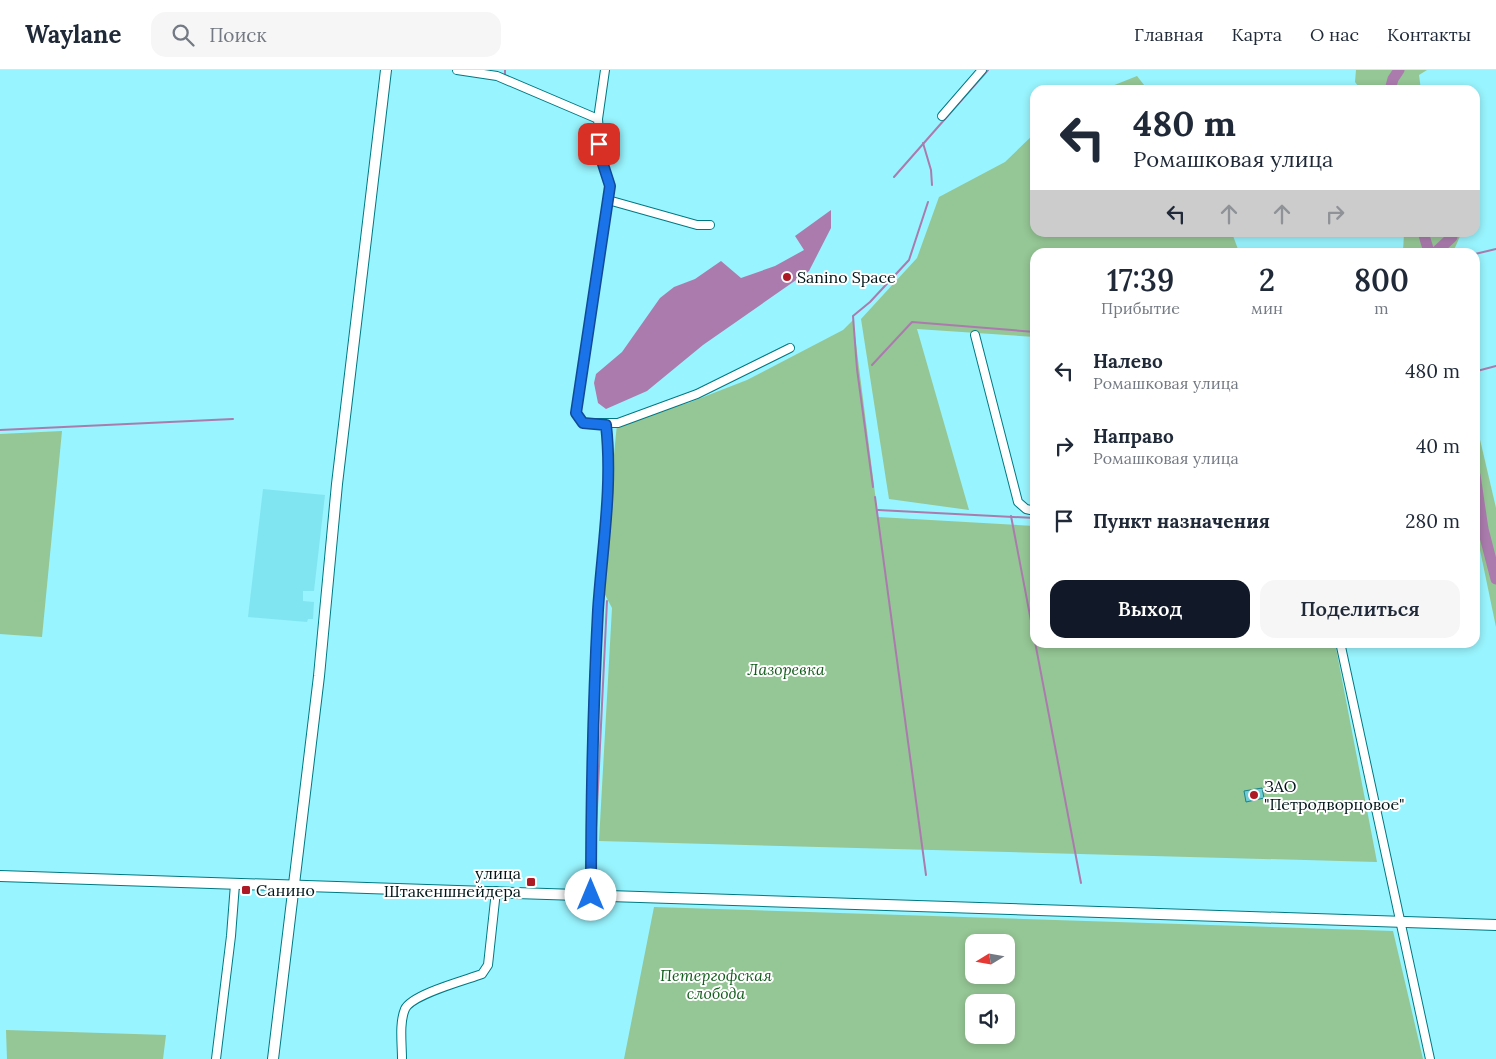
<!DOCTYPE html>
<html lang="ru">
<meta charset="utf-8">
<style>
:root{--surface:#fff;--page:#f6f6f7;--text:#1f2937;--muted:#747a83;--line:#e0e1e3;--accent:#111827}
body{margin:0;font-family:Lora,serif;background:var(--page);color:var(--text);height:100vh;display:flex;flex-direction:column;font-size:19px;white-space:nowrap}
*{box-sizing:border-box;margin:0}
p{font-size:16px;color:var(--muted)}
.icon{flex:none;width:28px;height:28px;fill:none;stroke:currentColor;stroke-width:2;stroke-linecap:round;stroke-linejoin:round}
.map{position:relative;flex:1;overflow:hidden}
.drawer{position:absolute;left:1030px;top:178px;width:450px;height:400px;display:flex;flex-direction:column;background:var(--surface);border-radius:15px;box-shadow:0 2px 8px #0003}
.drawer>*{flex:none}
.top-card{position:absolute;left:1030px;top:15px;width:450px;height:152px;border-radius:15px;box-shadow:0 2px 8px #0003;background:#fff;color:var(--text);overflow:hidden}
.needle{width:32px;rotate:259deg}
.tools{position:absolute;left:965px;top:864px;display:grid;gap:10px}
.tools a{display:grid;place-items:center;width:50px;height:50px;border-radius:10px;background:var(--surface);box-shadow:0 2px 8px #0003;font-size:25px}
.pin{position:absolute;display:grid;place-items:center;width:42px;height:42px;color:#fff;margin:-21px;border-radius:10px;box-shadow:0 2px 8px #0006}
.me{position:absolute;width:55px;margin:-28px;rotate:0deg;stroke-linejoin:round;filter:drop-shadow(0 0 4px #0008)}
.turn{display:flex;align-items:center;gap:18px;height:105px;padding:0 20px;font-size:22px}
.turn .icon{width:65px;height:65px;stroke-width:2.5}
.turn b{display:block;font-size:35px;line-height:42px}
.lanes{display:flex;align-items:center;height:48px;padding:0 20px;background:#0003;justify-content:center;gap:25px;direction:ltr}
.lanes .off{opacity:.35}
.eta{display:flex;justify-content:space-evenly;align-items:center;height:85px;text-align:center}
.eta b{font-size:30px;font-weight:600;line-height:35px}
.action{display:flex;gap:10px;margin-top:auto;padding:10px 20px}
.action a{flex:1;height:58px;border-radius:15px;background:var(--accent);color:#fff;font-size:20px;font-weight:600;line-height:58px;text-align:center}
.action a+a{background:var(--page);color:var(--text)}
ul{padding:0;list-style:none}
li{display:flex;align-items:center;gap:15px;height:75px;padding:0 20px}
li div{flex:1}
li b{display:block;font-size:19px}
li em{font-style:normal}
header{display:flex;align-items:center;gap:30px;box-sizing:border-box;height:70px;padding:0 25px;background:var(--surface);border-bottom:1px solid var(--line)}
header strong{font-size:24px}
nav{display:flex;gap:28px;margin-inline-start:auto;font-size:18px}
.search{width:350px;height:45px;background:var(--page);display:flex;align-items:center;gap:12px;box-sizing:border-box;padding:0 18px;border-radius:15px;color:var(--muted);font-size:19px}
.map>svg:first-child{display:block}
.built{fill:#80e5f1}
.green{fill:#95c695;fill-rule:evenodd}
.water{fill:#ab7bae}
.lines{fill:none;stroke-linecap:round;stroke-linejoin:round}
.stream{stroke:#ab7bae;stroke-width:2}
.river{stroke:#ab7bae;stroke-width:11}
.building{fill:#6fccd5;stroke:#18828c}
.street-casing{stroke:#007882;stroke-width:10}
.secondary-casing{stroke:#007882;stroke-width:12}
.street{stroke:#fff;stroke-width:8}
.secondary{stroke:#fff;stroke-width:10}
.route-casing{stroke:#114b97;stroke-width:12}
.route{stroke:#1a73e8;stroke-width:9}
.poi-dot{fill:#ad1a25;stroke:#fff;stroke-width:2}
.labels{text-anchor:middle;stroke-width:4;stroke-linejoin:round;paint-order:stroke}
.poi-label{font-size:16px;fill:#001619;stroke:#fff;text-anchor:start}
.park-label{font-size:16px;font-style:italic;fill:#125d1b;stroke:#fff}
</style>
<header>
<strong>Waylane</strong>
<div class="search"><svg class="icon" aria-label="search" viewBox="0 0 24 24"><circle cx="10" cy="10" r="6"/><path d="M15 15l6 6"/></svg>Поиск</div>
<nav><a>Главная</a><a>Карта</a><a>О нас</a><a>Контакты</a></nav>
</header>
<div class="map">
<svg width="1496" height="989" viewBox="0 0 1496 989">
<rect width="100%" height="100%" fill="#98f4fe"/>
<path class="built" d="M 263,419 L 325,425 L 314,521 L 303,521 L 303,531 L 314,532 L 313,549 L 308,549 L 307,552 L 248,547 Z"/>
<g class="green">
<path d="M 1356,0 L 1427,0 L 1419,5 L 1421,20 L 1361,20 L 1355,12 Z"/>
<path d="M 1137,6 L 1148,20 L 1102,20 Z"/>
<path d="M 1035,63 L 1035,162 L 1232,163 L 1239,182 L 1035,182 L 1035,267 L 917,259 L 969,440 L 889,429 L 861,249 L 917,188 L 939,127 L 1005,92 Z"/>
<path d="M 1404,163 L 1461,162 L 1461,164 L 1453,182 L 1403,182 Z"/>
<path d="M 853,250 L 878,447 L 1035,456 L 1035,572 L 1335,573 L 1377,792 L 599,771 L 612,538 L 601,517 L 617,354 L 688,333 L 747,310 L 843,260 Z"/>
<path d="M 1475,348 L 1496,438 L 1496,557 L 1475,456 Z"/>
<path d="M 62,361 L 42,567 L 0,564 L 0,364 Z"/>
<path d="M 654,837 L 1393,861 L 1423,989 L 624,989 ZM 974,872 L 1006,872 L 1006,905 L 974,905 ZM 974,932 L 1006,932 L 1006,965 L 974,965 Z"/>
<path d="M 6,960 L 166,965 L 163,989 L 7,989 Z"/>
</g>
<path class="water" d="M 831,140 L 831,158 L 809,201 L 703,275 L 647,321 L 606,339 L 598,333 L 594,313 L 596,304 L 622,282 L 660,228 L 674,217 L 695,209 L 721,191 L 741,208 L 775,196 L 804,180 L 795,166 Z"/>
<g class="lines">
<g class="stream">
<path d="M 505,4 L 505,0"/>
<path d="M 923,73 L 931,100 L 932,115"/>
<path d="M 894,107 L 988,0"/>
<path d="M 1475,184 L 1496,179"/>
<path d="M 872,295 L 912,252 L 1035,262"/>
<path d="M 1477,301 L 1496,296"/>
<path d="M 0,360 L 233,349"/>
<path d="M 873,417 L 857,299 L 853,246 L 870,232 L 909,190 L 928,132"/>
<path d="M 875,427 L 926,805"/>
<path d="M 878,440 L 1035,448"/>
<path d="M 1011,446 L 1081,813"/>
<path d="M 595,779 L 607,531"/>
</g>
<g class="river">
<path d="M 1390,20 L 1393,9 L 1399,0"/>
<path d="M 1423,162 L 1429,182"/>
<path d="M 1436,182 L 1452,167 L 1452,162"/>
<path d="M 1475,405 L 1483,459 L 1496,509"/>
</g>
</g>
<path class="building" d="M 1262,718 L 1264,728 L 1246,732 L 1244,721 Z"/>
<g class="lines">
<defs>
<g id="street">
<path d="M 457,0 L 497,6 L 598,49 L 601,88 L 610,116 L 576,343 L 583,353 L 618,353 L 697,324 L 790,278"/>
<path d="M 942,46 L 982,0"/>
<path d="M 598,49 L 605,0"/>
<path d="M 608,130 L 697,155 L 710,155"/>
<path d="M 975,265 L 1018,432 L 1026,439 L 1035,441"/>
<path d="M 1340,572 L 1430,989"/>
<path d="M 591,825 C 591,730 592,635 598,540 C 602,479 614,416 606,355"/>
<path d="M 216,989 L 231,866 L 235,814"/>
<path d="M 402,989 C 402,974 399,953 405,939 C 412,924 466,910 482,904 L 488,895 L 496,821"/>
</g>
<g id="secondary">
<path d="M 0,806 L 1496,855"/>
<path d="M 273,989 L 319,606 L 337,414 L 386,0"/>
</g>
</defs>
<use href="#street" class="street-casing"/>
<use href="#secondary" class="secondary-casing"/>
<use href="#street" class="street"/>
<use href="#secondary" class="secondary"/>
</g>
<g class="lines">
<defs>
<path id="route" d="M 591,825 C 591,730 593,635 598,540 C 602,479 613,416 606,355 L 583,353 L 576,343 L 610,116 L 601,88 L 599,74"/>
</defs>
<use href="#route" class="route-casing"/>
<use href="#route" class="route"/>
</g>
<g class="poi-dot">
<circle cx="787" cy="207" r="5"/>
<circle cx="1254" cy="725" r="5"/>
<rect x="526" y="807" width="10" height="10" rx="2.5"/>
<rect x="241" y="815" width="10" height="10" rx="2.5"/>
</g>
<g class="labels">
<g class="poi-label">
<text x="797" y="213">Sanino Space</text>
<text x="1264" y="722">ЗАО<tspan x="1264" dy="18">"Петродворцовое"</tspan></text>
<text x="521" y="809" text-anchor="end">улица<tspan x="521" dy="18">Штакеншнейдера</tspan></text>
<text x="256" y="826">Санино</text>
</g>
<g class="park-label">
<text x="786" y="605">Лазоревка</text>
<text x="716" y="911">Петергофская<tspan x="716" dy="18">слобода</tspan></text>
</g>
</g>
</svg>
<div class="tools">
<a><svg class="needle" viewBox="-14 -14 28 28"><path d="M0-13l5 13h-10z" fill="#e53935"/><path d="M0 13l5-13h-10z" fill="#747a83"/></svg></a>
<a><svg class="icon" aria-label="sound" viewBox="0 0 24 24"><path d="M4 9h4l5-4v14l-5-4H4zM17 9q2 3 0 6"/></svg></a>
</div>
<div class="pin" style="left:599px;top:74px;background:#d93025"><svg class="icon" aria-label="arrive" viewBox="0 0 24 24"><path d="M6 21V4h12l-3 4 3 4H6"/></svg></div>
<svg class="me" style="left:591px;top:825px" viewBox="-20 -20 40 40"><circle r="19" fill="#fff"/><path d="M0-13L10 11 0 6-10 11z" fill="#1a73e8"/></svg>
<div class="top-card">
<div class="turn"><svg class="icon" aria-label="left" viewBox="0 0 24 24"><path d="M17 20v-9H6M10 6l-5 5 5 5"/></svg><div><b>480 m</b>Ромашковая улица</div></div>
<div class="lanes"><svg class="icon" aria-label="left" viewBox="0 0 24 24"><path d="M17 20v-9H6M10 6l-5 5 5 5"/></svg><svg class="icon off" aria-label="ahead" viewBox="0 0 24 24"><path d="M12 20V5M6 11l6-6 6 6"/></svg><svg class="icon off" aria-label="ahead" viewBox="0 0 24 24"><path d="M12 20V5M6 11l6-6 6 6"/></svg><svg class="icon off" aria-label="right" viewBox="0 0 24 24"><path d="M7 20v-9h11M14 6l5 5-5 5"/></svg></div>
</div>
<section class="drawer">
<div class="eta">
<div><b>17:39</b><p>Прибытие</p></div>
<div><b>2</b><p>мин</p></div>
<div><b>800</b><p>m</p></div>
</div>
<ul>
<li><svg class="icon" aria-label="left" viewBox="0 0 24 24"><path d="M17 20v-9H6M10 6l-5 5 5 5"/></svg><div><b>Налево</b><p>Ромашковая улица</p></div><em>480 m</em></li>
<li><svg class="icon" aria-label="right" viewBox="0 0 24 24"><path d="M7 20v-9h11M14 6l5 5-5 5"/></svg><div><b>Направо</b><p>Ромашковая улица</p></div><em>40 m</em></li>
<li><svg class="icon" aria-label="arrive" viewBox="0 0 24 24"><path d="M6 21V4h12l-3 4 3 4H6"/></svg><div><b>Пункт назначения</b></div><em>280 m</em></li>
</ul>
<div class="action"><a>Выход</a><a>Поделиться</a></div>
</section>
</div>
